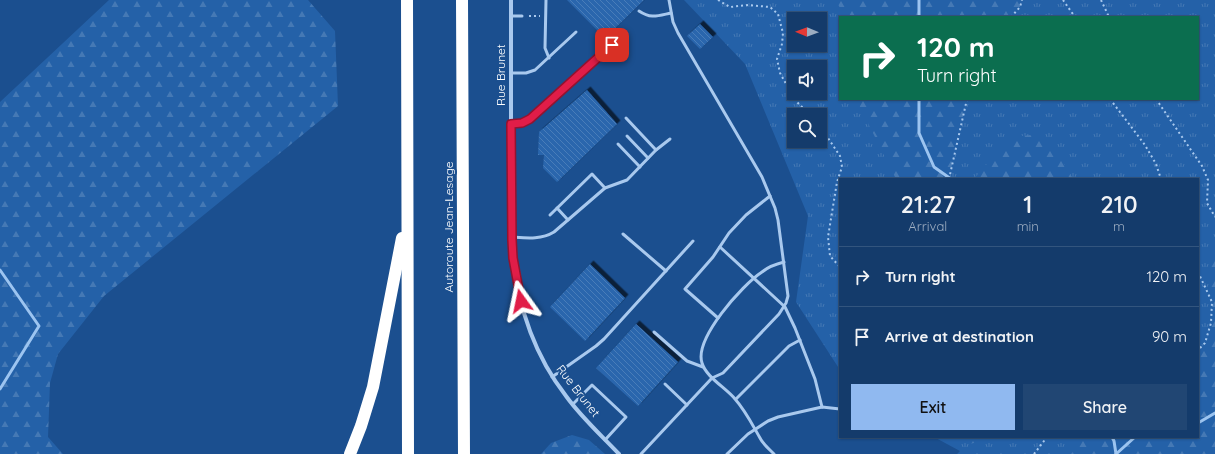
<!DOCTYPE html>
<style>
:root{--surface:#143b6b;--page:#214673;--text:#f1f3f6;--muted:#9dadc1;--line:#33557e;--accent:#90b9f0}
body{margin:0;font-family:Quicksand,sans-serif;background:var(--page);color:var(--text);height:100vh;display:flex;flex-direction:column;font-size:15px;white-space:nowrap}
*{box-sizing:border-box;margin:0}
p{font-size:13px;color:var(--muted)}
.icon{flex:none;width:22px;height:22px;fill:none;stroke:currentColor;stroke-width:2;stroke-linecap:round;stroke-linejoin:round}
.map{position:relative;flex:1;overflow:hidden}
.side{position:absolute;left:839px;top:178px;width:360px;height:260px;display:flex;flex-direction:column;background:var(--surface);border-radius:0px;box-shadow:0 1px 3px #0004,0 0 0 1px var(--line)}
.side>*{flex:none}
.banner{position:absolute;left:839px;top:16px;width:360px;height:84px;border-radius:0px;box-shadow:0 1px 3px #0004,0 0 0 1px var(--line);background:#0b6e4f;color:#fff;overflow:hidden}
.needle{width:26px;rotate:271deg}
.fabs{position:absolute;left:787px;top:12px;display:grid;gap:8px}
.fabs a{display:grid;place-items:center;width:40px;height:40px;border-radius:0px;background:var(--surface);box-shadow:0 1px 3px #0004,0 0 0 1px var(--line);font-size:20px}
.pin{position:absolute;display:grid;place-items:center;width:34px;height:34px;color:#fff;margin:-17px;border-radius:8px;box-shadow:0 2px 6px #0006}
.me{position:absolute;width:44px;margin:-22px;rotate:348deg;stroke-linejoin:round;filter:drop-shadow(0 0 3px #0008)}
.turn{display:flex;align-items:center;gap:14px;height:84px;padding:0 12px;font-size:18px}
.turn .icon{width:52px;height:52px;stroke-width:2.5}
.turn b{display:block;font-size:28px;line-height:34px}
.eta{display:flex;justify-content:space-evenly;align-items:center;height:68px;text-align:center}
.eta b{font-size:24px;font-weight:600;line-height:28px}
.cta{display:flex;gap:8px;margin-top:auto;padding:8px 12px}
.cta a{flex:1;height:46px;border-radius:0px;background:var(--accent);color:#111;font-size:16px;font-weight:600;line-height:46px;text-align:center}
.cta a+a{background:var(--page);color:var(--text)}
ul{padding:0;list-style:none}
li{display:flex;align-items:center;gap:12px;height:60px;padding:0 12px;border-top:1px solid var(--line)}
li div{flex:1}
li b{display:block;font-size:15px}
li em{font-style:normal}
.map>svg:first-child{display:block}
.grass{fill:url(#grass-tufts);fill-rule:evenodd}
.forest{fill:url(#forest-firs)}
.lines{fill:none;stroke-linecap:round;stroke-linejoin:round}
.stream{stroke:#9cc4f0;stroke-width:3}
.building{fill:url(#building-back-hatch);filter:url(#shadow)}
.path{stroke:#a9c9ee;stroke-width:2;stroke-dasharray:2 3;stroke-linecap:butt}
.service{stroke:#a9c9ee;stroke-width:3}
.minor{stroke:#a9c9ee;stroke-width:4}
.motorway{stroke:#fff;stroke-width:12}
.route-casing{stroke:#92132f;stroke-width:10}
.route{stroke:#e11d48;stroke-width:7}
.labels{text-anchor:middle;stroke-width:4;stroke-linejoin:round;paint-order:stroke}
.street-label{font-size:12px;fill:#fff;stroke:#1b4f8f}
</style>
<div class="map">
<svg width="1215" height="454" viewBox="0 0 1215 454">
<defs>
<pattern id="grass-tufts" width="24" height="20" patternUnits="userSpaceOnUse"><rect width="24" height="20" fill="#2461a8"/><path d="M3 7l-1-3M5 7V3M7 7l1-3M15 17l-1-3M17 17v-4M19 17l1-3" fill="none" stroke="#4579b5"/></pattern>
<pattern id="forest-firs" width="22" height="20" patternUnits="userSpaceOnUse"><rect width="22" height="20" fill="#2461a8"/><path d="M5 1l3.5 6h-7zM16 11l3.5 6h-7z" fill="#4579b5"/></pattern>
<pattern id="building-back-hatch" width="6" height="6" patternUnits="userSpaceOnUse"><rect width="6" height="6" fill="#2a66ad"/><path d="M-1 5l2 2M0 0l6 6M5-1l2 2" fill="none" stroke="#4a7db9"/></pattern>
<filter id="shadow"><feDropShadow dx="3.5" dy="-3.5" stdDeviation="0" flood-color="#0009"/></filter>
</defs>
<rect width="100%" height="100%" fill="#1b4f8f"/>
<path class="grass" d="M 684,0 L 1215,0 L 1215,454 L 957,454 L 960,451 L 934,437 L 1198,437 L 1198,179 L 840,179 L 840,370 L 796,302 L 808,216 L 745,64 ZM 840,17 L 1198,17 L 1198,99 L 840,99 ZM 794,19 L 820,19 L 820,45 L 794,45 ZM 794,67 L 820,67 L 820,93 L 794,93 ZM 794,115 L 820,115 L 820,141 L 794,141 Z"/>
<g class="forest">
<path d="M 109,0 L 308,0 L 335,31 L 338,106 L 104,296 L 58,354 L 50,383 L 48,437 L 63,454 L 0,454 L 0,102 Z"/>
<path d="M 835,0 L 1024,0 L 1020,7 L 1011,17 L 846,17 Z"/>
<path d="M 856,99 L 967,99 L 949,178 L 947,179 L 896,179 Z"/>
<path d="M 1031,135 L 1054,148 L 1073,179 L 974,179 L 1010,137 Z"/>
<path d="M 1215,248 L 1215,454 L 1071,454 L 1081,443 L 1081,437 L 1198,437 L 1198,350 L 1205,343 L 1211,323 L 1212,302 L 1209,267 Z"/>
<path d="M 572,435 L 589,440 L 605,454 L 541,454 L 551,443 Z"/>
<path d="M 963,437 L 995,437 L 970,444 Z"/>
</g>
<g class="lines">
<g class="stream">
<path d="M 919,17 L 919,0"/>
<path d="M 919,99 L 919,133 L 934,167 L 951,179"/>
<path d="M 0,270 L 39,326 L 0,389"/>
<path d="M 1198,423 L 1215,413"/>
<path d="M 1112,437 L 1114,441 L 1116,454"/>
<path d="M 1116,454 L 1135,437"/>
</g>
</g>
<g class="building">
<path d="M 567,0 L 644,0 L 605,38 Z"/>
<path d="M 700,24 L 713,37 L 700,49 L 687,36 Z"/>
<path d="M 587,90 L 617,124 L 557,182 L 543,168 L 544,155 L 538,155 L 539,132 Z"/>
<path d="M 590,264 L 625,298 L 585,341 L 550,307 Z"/>
<path d="M 636,324 L 678,362 L 638,406 L 596,368 Z"/>
</g>
<g class="lines">
<g class="path">
<path d="M 718,0 L 730,7 L 748,5 L 770,7 L 778,14 L 783,33 L 782,44 L 777,59 L 780,73 L 795,100 L 810,115"/>
<path d="M 1063,0 L 1075,17"/>
<path d="M 1101,0 L 1109,17"/>
<path d="M 529,16 L 540,16"/>
<path d="M 1011,17 L 1020,7 L 1022,0"/>
<path d="M 1110,99 L 1145,145 L 1156,164 L 1161,179"/>
<path d="M 1156,99 L 1202,166 L 1208,180 L 1207,203 L 1215,217"/>
<path d="M 820,126 L 840,156 L 842,167 L 837,182 L 828,237 L 830,256 L 840,267"/>
<path d="M 949,179 L 967,99"/>
<path d="M 1198,272 L 1212,302 L 1211,323 L 1205,343 L 1198,350"/>
<path d="M 1034,454 L 1047,437"/>
</g>
<g class="service">
<path d="M 546,0 L 545,48 L 549,58"/>
<path d="M 639,11 C 651,19 657,16 671,13"/>
<path d="M 511,16 L 522,16"/>
<path d="M 511,73 L 526,73 L 535,70 L 576,32"/>
<path d="M 626,118 L 656,150"/>
<path d="M 511,123 L 522,123 L 530,119 L 623,35"/>
<path d="M 627,136 L 648,158"/>
<path d="M 618,144 L 640,167"/>
<path d="M 557,208 L 568,220"/>
<path d="M 550,215 L 592,174 L 605,188"/>
<path d="M 623,234 L 666,271"/>
<path d="M 512,237 C 526,238 541,240 554,232 L 605,188 L 627,180 L 656,150 L 670,139"/>
<path d="M 720,247 L 785,307 L 795,328 L 815,379 L 822,407"/>
<path d="M 718,318 L 685,289 L 713,257 L 729,233 L 746,215 L 770,196"/>
<path d="M 654,332 L 687,361 L 703,367"/>
<path d="M 552,377 L 596,346 L 604,339 L 693,241"/>
<path d="M 665,384 L 687,405"/>
<path d="M 736,399 L 789,346 L 800,340"/>
<path d="M 573,404 L 592,385 L 626,417 L 605,440"/>
<path d="M 641,454 L 712,378 L 723,373 L 779,314 L 786,303 L 788,296 L 778,220 L 775,208 L 762,177 L 678,33 L 673,22 L 669,0"/>
<path d="M 727,454 L 748,434 L 768,421 L 778,417 L 822,407 L 840,409"/>
<path d="M 774,454 C 769,449 763,444 760,438 C 752,424 745,410 735,399 C 726,388 706,377 702,363 C 694,339 742,285 762,272 C 768,267 776,264 784,262"/>
</g>
<path class="minor" d="M 511,0 L 511,240 C 515,295 531,351 566,396 C 581,417 601,435 619,454"/>
<g class="motorway">
<path d="M 407,0 L 408,454"/>
<path d="M 462,0 L 464,454"/>
<path d="M 350,454 L 361,426 L 373,387 L 402,238"/>
</g>
</g>
<g class="lines">
<defs>
<path id="route" d="M 521,301 L 513,258 L 512,240 L 511,124 L 522,123 L 530,119 L 612,45"/>
</defs>
<use href="#route" class="route-casing"/>
<use href="#route" class="route"/>
</g>
<g class="labels">
<g class="street-label">
<text transform="translate(501 75) rotate(-90)" y="4">Rue Brunet</text>
<text transform="translate(449 227) rotate(-90)" y="4">Autoroute Jean-Lesage</text>
<text transform="translate(578 391) rotate(52)" y="4">Rue Brunet</text>
</g>
</g>
</svg>
<div class="fabs">
<a><svg class="needle" viewBox="-14 -14 28 28"><path d="M0-13l5 13h-10z" fill="#e53935"/><path d="M0 13l5-13h-10z" fill="#9dadc1"/></svg></a>
<a><svg class="icon" aria-label="sound" viewBox="0 0 24 24"><path d="M4 9h4l5-4v14l-5-4H4zM17 9q2 3 0 6"/></svg></a>
<a><svg class="icon" aria-label="search" viewBox="0 0 24 24"><circle cx="10" cy="10" r="6"/><path d="M15 15l6 6"/></svg></a>
</div>
<div class="pin" style="left:612px;top:45px;background:#d93025"><svg class="icon" aria-label="arrive" viewBox="0 0 24 24"><path d="M6 21V4h12l-3 4 3 4H6"/></svg></div>
<svg class="me" style="left:521px;top:301px" viewBox="-20 -20 40 40"><path d="M0-17L14 15 0 8-14 15z" fill="#e11d48" stroke="#fff" stroke-width="4"/></svg>
<div class="banner">
<div class="turn"><svg class="icon" aria-label="right" viewBox="0 0 24 24"><path d="M7 20v-9h11M14 6l5 5-5 5"/></svg><div><b>120 m</b>Turn right</div></div>
</div>
<section class="side">
<div class="eta">
<div><b>21:27</b><p>Arrival</p></div>
<div><b>1</b><p>min</p></div>
<div><b>210</b><p>m</p></div>
</div>
<ul>
<li><svg class="icon" aria-label="right" viewBox="0 0 24 24"><path d="M7 20v-9h11M14 6l5 5-5 5"/></svg><div><b>Turn right</b></div><em>120 m</em></li>
<li><svg class="icon" aria-label="arrive" viewBox="0 0 24 24"><path d="M6 21V4h12l-3 4 3 4H6"/></svg><div><b>Arrive at destination</b></div><em>90 m</em></li>
</ul>
<div class="cta"><a>Exit</a><a>Share</a></div>
</section>
</div>
